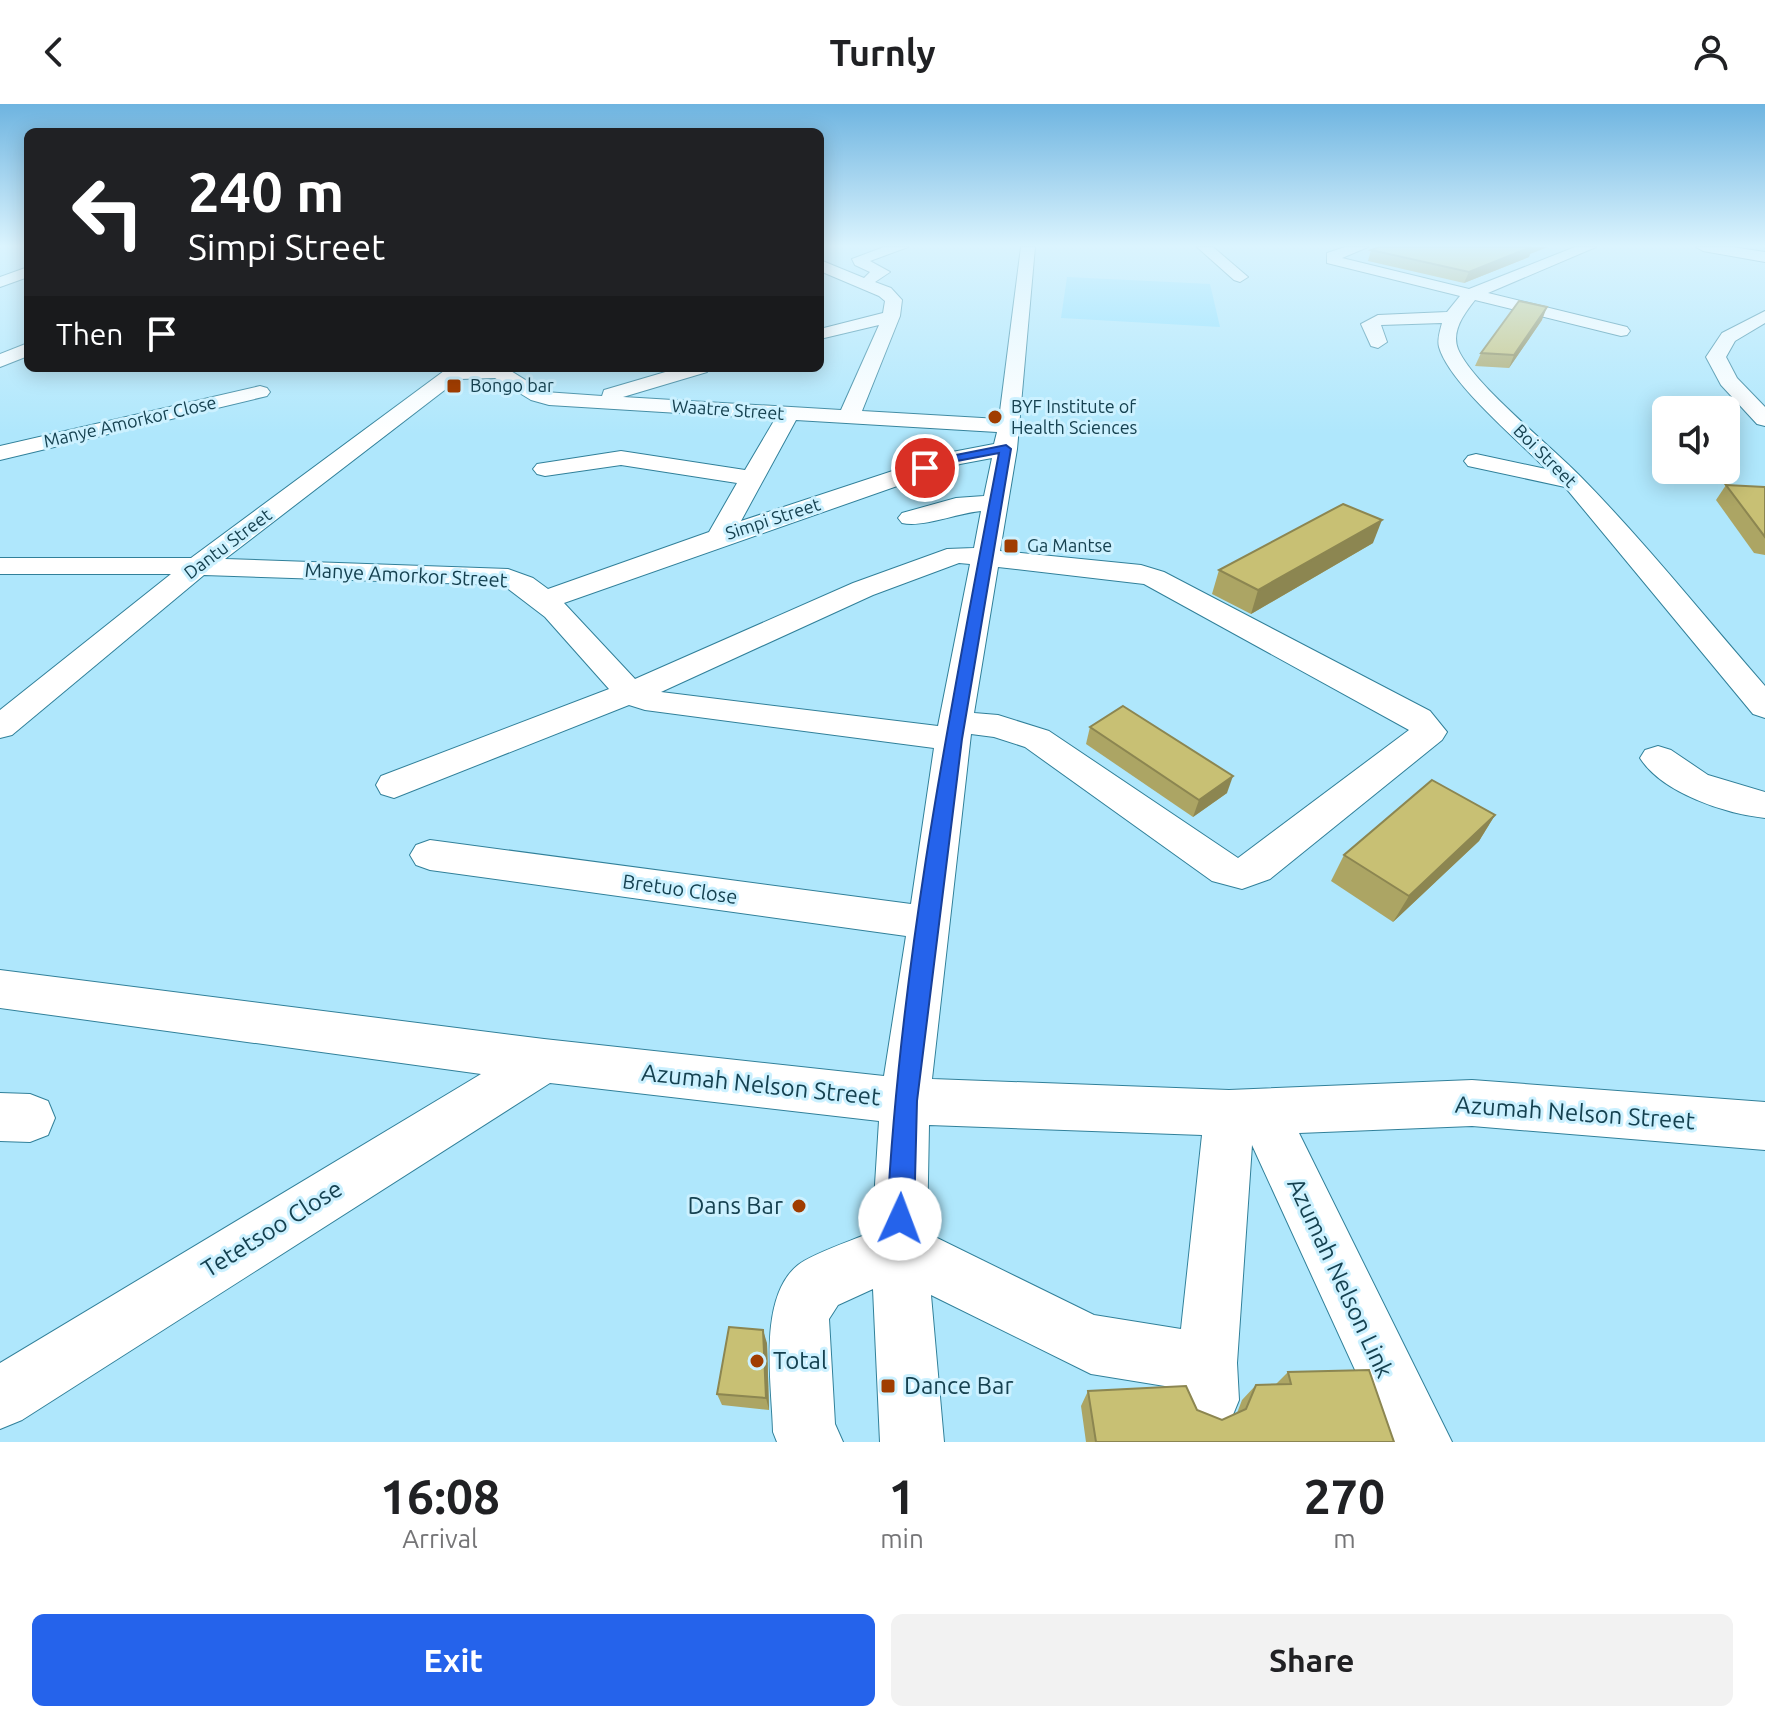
<!DOCTYPE html>
<style>
:root{--surface:#fff;--page:#f2f2f2;--text:#202124;--muted:#757577;--accent:#2563eb}
body{margin:0;font-family:Ubuntu,sans-serif;background:var(--page);color:var(--text);height:100vh;display:flex;flex-direction:column;font-size:30px;white-space:nowrap}
*{box-sizing:border-box;margin:0}
p{font-size:26px;color:var(--muted)}
.icon{flex:none;width:44px;height:44px;fill:none;stroke:currentColor;stroke-width:2;stroke-linecap:round;stroke-linejoin:round}
.map{position:relative;height:1338px;overflow:hidden}
.sheet{display:flex;flex-direction:column;background:var(--surface);flex:1}
.sheet>*{flex:none}
.hud{position:absolute;left:24px;top:24px;width:800px;height:244px;border-radius:12px;box-shadow:0 4px 20px #0003;background:#202124;color:#fff;overflow:hidden}
.controls{position:absolute;left:1652px;top:292px;display:grid;gap:16px}
.controls a{display:grid;place-items:center;width:88px;height:88px;border-radius:12px;background:var(--surface);box-shadow:0 4px 20px #0003;font-size:40px}
.pin{position:absolute;display:grid;place-items:center;width:68px;height:68px;color:#fff;margin:-34px;border:4px solid #fff;border-radius:50%;box-shadow:0 2px 8px #0007}
.me{position:absolute;width:88px;margin:-44px;rotate:2deg;stroke-linejoin:round;filter:drop-shadow(0 0 6px #0008)}
.turn{display:flex;align-items:center;gap:28px;height:168px;padding:0 32px;font-size:36px}
.turn .icon{width:104px;height:104px;stroke-width:2.5}
.turn b{display:block;font-size:56px;line-height:68px}
.then{display:flex;align-items:center;height:76px;padding:0 32px;background:#0003;gap:16px;font-size:30px}
.eta{display:flex;justify-content:space-evenly;align-items:center;height:136px;text-align:center}
.eta b{font-size:48px;font-weight:600;line-height:56px}
.cta{display:flex;gap:16px;margin-top:auto;padding:16px 32px}
.cta a{flex:1;height:92px;border-radius:12px;background:var(--accent);color:#fff;font-size:32px;font-weight:600;line-height:92px;text-align:center}
.cta a+a{background:var(--page);color:var(--text)}
header{display:flex;justify-content:space-between;align-items:center;height:104px;padding:0 32px;background:var(--surface);font-size:36px;font-weight:600}
.map>svg:first-child{display:block}
.built{fill:#8adfff}
.lines{fill:none;stroke-linecap:round;stroke-linejoin:round}
.minor-casing{stroke:#31809a;stroke-width:2}
.minor{fill:#fff;fill-rule:evenodd}
.wall{fill:#aca564}
.shaded-wall{fill:#8c8651}
.building{fill:#c8c074;stroke:#8c8651;stroke-width:2}
.route{fill:#2563eb;stroke:#184099;stroke-width:2}
.poi-dot{fill:#a03d01;stroke:#ccf1ff;stroke-width:3}
.labels{text-anchor:middle;stroke-width:6;stroke-linejoin:round;paint-order:stroke}
.far-poi-label{font-size:18px;fill:#154150;stroke:#ccf1ff;text-anchor:start}
.far-street-label{font-size:18px;fill:#154150;stroke:#ccf1ff}
.street-label{font-size:20px;fill:#154150;stroke:#ccf1ff}
.near-street-label{font-size:24px;fill:#154150;stroke:#ccf1ff}
.near-poi-label{font-size:24px;fill:#154150;stroke:#ccf1ff;text-anchor:start}
</style>
<header><svg class="icon" aria-label="back" viewBox="0 0 24 24"><path d="M15 5l-7 7 7 7"/></svg>Turnly<svg class="icon" aria-label="person" viewBox="0 0 24 24"><circle cx="12" cy="8" r="4"/><path d="M4 21q1-7 8-7t8 7"/></svg></header>
<div class="map">
<svg width="1765" height="1338" viewBox="0 0 1765 1338">
<rect width="100%" height="100%" fill="#afe7fc"/>
<path class="built" d="M 1067,173 L 1210,180 L 1220,223 L 1061,214 Z"/>
<g class="lines">
<defs>
<g id="minor">
<path d="M 884,143 L 908,143 L 870,157 L 890,168 L 875,178 L 891,184 L 902,196 L 900,212 L 862,307 L 999,315 L 1021,143 L 1035,143 L 1017,345 L 1000,447 L 1141,461 L 1164,468 L 1430,607 L 1447,628 L 1442,636 L 1270,775 L 1242,785 L 1212,777 L 1025,643 L 994,633 L 971,630 L 932,975 L 1229,986 L 1472,976 L 1765,998 L 1765,1046 L 1472,1022 L 1299,1029 L 1452,1338 L 1388,1338 L 1252,1041 L 1237,1259 L 1239,1296 L 1230,1318 L 1208,1327 L 1186,1318 L 1177,1296 L 1177,1284 L 1091,1270 L 931,1191 L 944,1338 L 880,1338 L 873,1185 L 838,1201 L 829,1215 L 835,1320 L 843,1338 L 777,1338 L 773,1328 C 772,1281 757,1194 798,1161 C 813,1149 854,1136 872,1128 L 879,1017 L 550,979 L 22,1316 L 0,1325 L 0,1259 L 481,970 L 0,904 L 0,866 L 544,935 L 884,972 L 906,832 L 430,766 L 416,761 L 410,751 L 416,741 L 430,736 L 911,800 L 934,644 L 645,606 L 629,601 L 394,694 L 381,690 L 376,681 L 381,672 L 609,585 L 545,513 L 503,481 L 204,471 L 12,631 L 0,634 L 0,606 L 171,470 L 0,470 L 0,454 L 191,454 L 448,264 L 506,264 L 545,288 L 602,292 L 604,286 L 679,264 L 710,264 L 707,268 L 623,293 L 841,306 L 879,221 L 820,235 L 820,225 L 883,209 L 885,197 L 879,192 L 820,167 L 820,156 L 864,174 L 870,168 L 855,161 L 852,155 ZM 495,274 L 531,296 L 549,301 L 775,315 L 745,366 L 621,347 L 537,360 L 533,365 L 537,370 L 545,372 L 621,361 L 737,379 L 709,428 L 548,485 L 533,474 L 508,465 L 225,455 L 459,275 ZM 796,316 L 997,328 L 994,340 L 947,349 L 741,417 ZM 992,354 L 984,392 L 956,394 L 902,409 L 898,414 L 902,419 C 922,424 958,409 981,407 L 974,444 L 947,445 L 853,479 L 635,575 L 564,499 L 960,360 ZM 959,459 L 970,460 L 938,622 L 661,588 L 873,491 ZM 998,463 L 1144,480 L 1409,626 L 1238,754 L 1049,627 L 998,611 L 974,609 ZM 929,1021 L 1202,1031 L 1181,1225 L 1094,1211 L 927,1129 Z"/>
<path d="M 1197,143 L 1213,143 L 1248,173 L 1240,178 L 1234,176 Z"/>
<path d="M 1345,143 L 1368,143 L 1342,154 L 1469,185 L 1575,143 L 1596,143 L 1488,189 L 1627,223 L 1630,227 L 1627,231 L 1621,232 L 1475,196 C 1464,210 1451,227 1458,245 C 1472,279 1551,342 1580,372 C 1645,438 1704,512 1765,582 L 1765,614 L 1753,610 L 1565,383 L 1468,362 L 1464,357 L 1468,352 L 1476,350 L 1546,365 C 1519,337 1449,279 1439,243 C 1437,235 1440,227 1442,219 L 1381,221 L 1387,238 L 1378,244 L 1371,242 L 1361,220 L 1378,211 L 1447,208 L 1460,192 L 1327,159 L 1327,149 Z"/>
<path d="M 1696,143 L 1732,143 L 1765,148 L 1765,158 L 1703,147 Z"/>
<path d="M 28,163 L 28,173 L 0,183 L 0,173 Z"/>
<path d="M 1765,207 L 1765,219 L 1735,237 L 1726,253 L 1737,274 L 1765,303 L 1765,322 L 1757,320 L 1721,281 L 1706,253 L 1722,229 Z"/>
<path d="M 28,239 L 28,252 L 0,263 L 0,250 Z"/>
<path d="M 260,282 L 267,284 L 270,288 L 267,292 L 0,356 L 0,342 Z"/>
<path d="M 1658,642 L 1671,646 L 1708,671 L 1765,688 L 1765,714 C 1726,710 1662,689 1640,654 L 1645,646 Z"/>
<path d="M 0,989 L 30,990 L 48,997 L 55,1014 L 48,1031 L 30,1038 L 0,1037 Z"/>
</g>
</defs>
<use href="#minor" class="minor-casing"/>
<use href="#minor" class="minor"/>
</g>
<g class="wall">
<path d="M 1371,146 L 1530,150 L 1529,153 L 1464,179 L 1368,157 Z"/>
<path d="M 1542,216 L 1509,264 L 1475,262 L 1481,249 Z"/>
<path d="M 1726,381 L 1765,383 L 1765,451 L 1754,449 L 1716,396 Z"/>
<path d="M 1373,439 L 1251,510 L 1212,490 L 1219,466 Z"/>
<path d="M 1090,623 L 1227,689 L 1193,713 L 1086,640 Z"/>
<path d="M 1495,711 L 1479,737 L 1393,818 L 1331,777 L 1344,751 Z"/>
<path d="M 767,1239 L 769,1306 L 722,1301 L 717,1290 Z"/>
<path d="M 1288,1268 L 1394,1338 L 1086,1338 L 1081,1302 L 1088,1287 L 1197,1306 L 1222,1316 L 1237,1309 L 1242,1296 L 1256,1281 L 1276,1280 Z"/>
</g>
<g class="shaded-wall">
<path d="M 1529,143 L 1548,143 L 1530,150 L 1529,153 L 1464,179 L 1469,168 Z"/>
<path d="M 1547,203 L 1542,216 L 1509,264 L 1514,251 Z"/>
<path d="M 1382,416 L 1373,439 L 1251,510 L 1258,486 Z"/>
<path d="M 1233,672 L 1227,689 L 1193,713 L 1199,696 Z"/>
<path d="M 1495,711 L 1479,737 L 1393,818 L 1409,792 Z"/>
<path d="M 763,1226 L 767,1239 L 769,1306 L 766,1294 Z"/>
</g>
<g class="building">
<path d="M 1379,143 L 1531,143 L 1469,168 L 1371,146 Z"/>
<path d="M 1519,197 L 1547,203 L 1514,251 L 1481,249 Z"/>
<path d="M 1726,381 L 1765,383 L 1765,433 Z"/>
<path d="M 1343,400 L 1382,416 L 1258,486 L 1219,466 Z"/>
<path d="M 1123,602 L 1233,672 L 1199,696 L 1090,623 Z"/>
<path d="M 1432,676 L 1495,711 L 1409,792 L 1344,751 Z"/>
<path d="M 729,1223 L 763,1226 L 766,1294 L 717,1290 Z"/>
<path d="M 1369,1266 L 1394,1338 L 1096,1338 L 1088,1287 L 1186,1282 L 1197,1306 L 1222,1316 L 1246,1305 L 1256,1281 L 1291,1280 L 1288,1268 Z"/>
</g>
<linearGradient id="sky" x2="0" y2="1"><stop stop-color="#6eb4e0"/><stop offset="0.43" stop-color="#dbf4fe"/><stop offset="1" stop-color="#dbf4fe" stop-opacity="0"/></linearGradient>
<rect width="1765" height="330" fill="url(#sky)"/>
<path class="route" d="M 1006,341 L 1011,345 L 962,635 L 917,997 L 914,1115 L 910,1124 L 900,1128 L 891,1124 L 887,1115 C 900,857 951,602 999,349 L 957,357 L 925,368 L 919,364 L 951,352 Z"/>
<g class="poi-dot">
<rect x="446" y="274" width="16" height="16" rx="4"/>
<circle cx="995" cy="313" r="8"/>
<rect x="1003" y="434" width="16" height="16" rx="4"/>
<circle cx="799" cy="1102" r="8"/>
<circle cx="757" cy="1257" r="8"/>
<rect x="880" y="1274" width="16" height="16" rx="4"/>
</g>
<g class="labels">
<g class="far-poi-label">
<text x="470" y="288">Bongo bar</text>
<text x="1011" y="309">BYF Institute of<tspan x="1011" dy="21">Health Sciences</tspan></text>
<text x="1027" y="448">Ga Mantse</text>
</g>
<g class="far-street-label">
<text transform="translate(728 306) rotate(4)" y="6">Waatre Street</text>
<text transform="translate(130 318) rotate(-13)" y="6">Manye Amorkor Close</text>
<text transform="translate(1545 352) rotate(45)" y="6">Boi Street</text>
<text transform="translate(773 415) rotate(-18)" y="6">Simpi Street</text>
<text transform="translate(228 440) rotate(-37)" y="6">Dantu Street</text>
</g>
<g class="street-label">
<text transform="translate(406 471) rotate(3)" y="7">Manye Amorkor Street</text>
<text transform="translate(680 785) rotate(8)" y="7">Bretuo Close</text>
</g>
<g class="near-street-label">
<text transform="translate(761 981) rotate(6)" y="8">Azumah Nelson Street</text>
<text transform="translate(1575 1009) rotate(4)" y="8">Azumah Nelson Street</text>
<text transform="translate(272 1125) rotate(-32)" y="8">Tetetsoo Close</text>
<text transform="translate(1340 1174) rotate(65)" y="8">Azumah Nelson Link</text>
</g>
<g class="near-poi-label">
<text x="783" y="1110" text-anchor="end">Dans Bar</text>
<text x="773" y="1265">Total</text>
<text x="904" y="1290">Dance Bar</text>
</g>
</g>
</svg>
<div class="controls">
<a><svg class="icon" aria-label="sound" viewBox="0 0 24 24"><path d="M4 9h4l5-4v14l-5-4H4zM17 9q2 3 0 6"/></svg></a>
</div>
<div class="pin" style="left:925px;top:364px;background:#d93025"><svg class="icon" aria-label="arrive" viewBox="0 0 24 24"><path d="M6 21V4h12l-3 4 3 4H6"/></svg></div>
<svg class="me" style="left:900px;top:1115px" viewBox="-20 -20 40 40"><circle r="19" fill="#fff"/><path d="M0-13L10 11 0 6-10 11z" fill="#2563eb"/></svg>
<div class="hud">
<div class="turn"><svg class="icon" aria-label="left" viewBox="0 0 24 24"><path d="M17 20v-9H6M10 6l-5 5 5 5"/></svg><div><b>240 m</b>Simpi Street</div></div>
<div class="then">Then<svg class="icon" aria-label="arrive" viewBox="0 0 24 24"><path d="M6 21V4h12l-3 4 3 4H6"/></svg></div>
</div>
</div>
<section class="sheet">
<div class="eta">
<div><b>16:08</b><p>Arrival</p></div>
<div><b>1</b><p>min</p></div>
<div><b>270</b><p>m</p></div>
</div>
<div class="cta"><a>Exit</a><a>Share</a></div>
</section>
